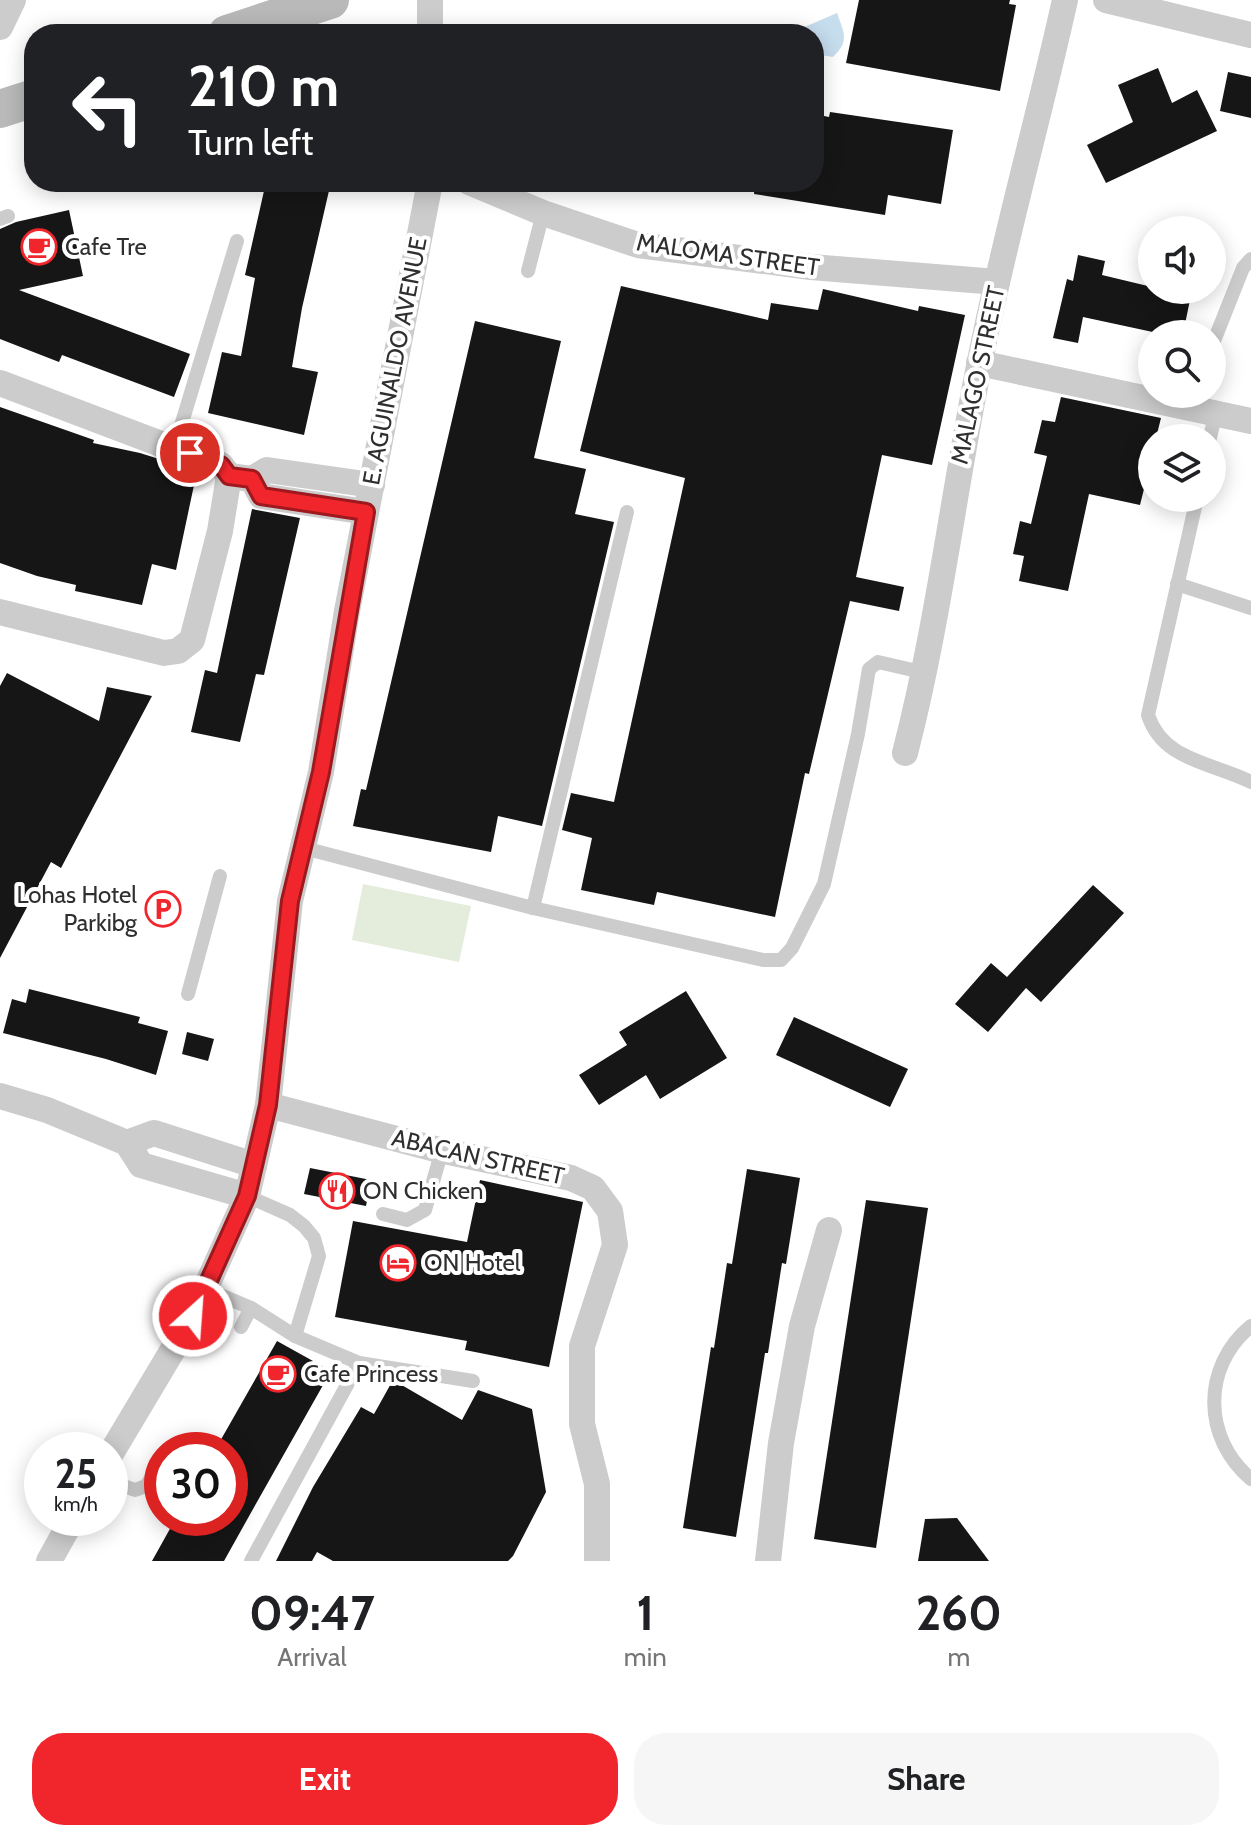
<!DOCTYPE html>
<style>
:root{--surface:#fff;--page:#f6f6f6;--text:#202124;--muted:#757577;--accent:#f1262d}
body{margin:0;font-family:Cabin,sans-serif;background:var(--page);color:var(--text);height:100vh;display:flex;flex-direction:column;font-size:30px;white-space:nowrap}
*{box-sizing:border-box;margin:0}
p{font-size:26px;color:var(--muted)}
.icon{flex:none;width:44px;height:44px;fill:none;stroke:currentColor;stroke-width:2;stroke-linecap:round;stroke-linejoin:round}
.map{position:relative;height:1561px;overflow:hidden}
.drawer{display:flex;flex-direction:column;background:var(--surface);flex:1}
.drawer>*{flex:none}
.banner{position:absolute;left:24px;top:24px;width:800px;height:168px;border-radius:32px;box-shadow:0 4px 20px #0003;background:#202124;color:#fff;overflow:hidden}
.controls{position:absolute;left:1138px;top:216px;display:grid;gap:16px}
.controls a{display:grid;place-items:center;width:88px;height:88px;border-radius:50%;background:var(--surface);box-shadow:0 4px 20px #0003;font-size:40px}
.speed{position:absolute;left:24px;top:1432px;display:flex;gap:16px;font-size:40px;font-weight:700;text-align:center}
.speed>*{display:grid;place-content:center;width:104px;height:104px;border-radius:50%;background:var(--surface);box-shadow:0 4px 20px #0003;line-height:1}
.speed small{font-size:20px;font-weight:400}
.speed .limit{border:12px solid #d22;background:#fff;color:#111}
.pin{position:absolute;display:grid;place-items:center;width:68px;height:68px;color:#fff;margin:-34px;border:4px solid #fff;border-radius:50%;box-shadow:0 2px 8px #0007}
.me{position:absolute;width:88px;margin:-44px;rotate:26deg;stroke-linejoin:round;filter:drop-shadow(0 0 6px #0008)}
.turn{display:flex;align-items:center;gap:28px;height:168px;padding:0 32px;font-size:36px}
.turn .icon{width:104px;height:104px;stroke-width:2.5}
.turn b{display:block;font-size:56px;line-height:68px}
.eta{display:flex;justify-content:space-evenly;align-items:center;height:136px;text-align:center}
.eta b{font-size:48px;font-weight:700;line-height:56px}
.action{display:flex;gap:16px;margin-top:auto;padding:16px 32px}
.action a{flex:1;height:92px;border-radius:32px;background:var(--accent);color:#fff;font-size:32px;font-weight:700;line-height:92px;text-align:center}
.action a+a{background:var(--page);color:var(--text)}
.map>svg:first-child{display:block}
.green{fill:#e4eddb}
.water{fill:#c6ddee}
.building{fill:#161616}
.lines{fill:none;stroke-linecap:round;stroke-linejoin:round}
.lane{stroke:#ccc;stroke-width:14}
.street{stroke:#ccc;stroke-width:26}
.secondary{stroke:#b9b9b9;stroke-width:38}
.route-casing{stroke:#9d191d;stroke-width:20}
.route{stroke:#f1262d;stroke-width:14}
.labels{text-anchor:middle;stroke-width:8;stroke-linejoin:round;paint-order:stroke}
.poi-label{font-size:24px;fill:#2f2f2f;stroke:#fff;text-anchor:start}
.street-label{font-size:24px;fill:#2f2f2f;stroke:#fff}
</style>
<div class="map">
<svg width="1251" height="1561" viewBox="0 0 1251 1561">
<rect width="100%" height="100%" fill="#fff"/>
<path class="green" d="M 363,884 L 471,906 L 459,962 L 352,940 Z"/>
<path class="water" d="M 837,13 C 844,33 850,41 833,57 L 814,54 L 814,34 L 788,34 Z"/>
<g class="building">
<path d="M 859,0 L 1010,0 L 1009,4 L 1016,5 L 1000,91 L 846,63 Z"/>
<path d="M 1158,68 L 1172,103 L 1197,90 L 1217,131 L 1106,183 L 1087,145 L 1133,122 L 1118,85 Z"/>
<path d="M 1228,72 L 1251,77 L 1251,118 L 1220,111 Z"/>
<path d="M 830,112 L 953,130 L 941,204 L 888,195 L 885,215 L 754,194 L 755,182 L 814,182 L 814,114 L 829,117 Z"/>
<path d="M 266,182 L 331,182 L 302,308 L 292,367 L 318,372 L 304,435 L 208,413 L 222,352 L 241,356 L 255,278 L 245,275 Z"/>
<path d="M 69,210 L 83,276 L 19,290 L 190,354 L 174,397 L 62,355 L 59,362 L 0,339 L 0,229 L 16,222 Z"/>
<path d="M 1078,255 L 1105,261 L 1102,275 L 1152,287 L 1152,290 L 1192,290 L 1183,334 L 1162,334 L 1083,317 L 1078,343 L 1053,338 L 1067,279 L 1073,281 Z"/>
<path d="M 621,286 L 768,320 L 771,303 L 818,310 L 823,289 L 918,311 L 919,306 L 965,315 L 932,465 L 882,455 L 856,577 L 904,587 L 899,611 L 850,601 L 809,774 L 805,773 L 775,917 L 657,892 L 654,905 L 581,890 L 592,838 L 562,830 L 571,793 L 614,802 L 685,478 L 580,451 Z"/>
<path d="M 475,321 L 561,341 L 534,458 L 586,469 L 575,514 L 614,522 L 542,826 L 498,816 L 491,852 L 353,826 L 361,789 L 366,790 Z"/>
<path d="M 1061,397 L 1161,418 L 1156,438 L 1152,438 L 1152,482 L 1146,481 L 1140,505 L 1089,494 L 1068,591 L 1019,581 L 1024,556 L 1013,554 L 1020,521 L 1031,524 L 1047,456 L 1034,453 L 1042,420 L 1055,422 Z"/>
<path d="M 0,407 L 94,440 L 93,443 L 140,453 L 197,471 L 176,570 L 152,564 L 142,605 L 75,591 L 76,585 L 37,576 L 0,563 Z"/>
<path d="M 252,509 L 300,518 L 264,675 L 256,674 L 240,742 L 191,732 L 205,670 L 217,673 Z"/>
<path d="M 7,673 L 99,721 L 107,687 L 152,696 L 61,868 L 51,862 L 0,958 L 0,686 Z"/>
<path d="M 1093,885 L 1124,913 L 1041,1002 L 1026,988 L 988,1032 L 955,1004 L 991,963 L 1007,977 Z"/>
<path d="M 29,989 L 140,1017 L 138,1023 L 168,1031 L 156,1075 L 106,1059 L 3,1033 L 12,999 L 26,1003 Z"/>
<path d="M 686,991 L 727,1058 L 660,1099 L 646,1075 L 599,1105 L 579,1075 L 627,1045 L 619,1032 Z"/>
<path d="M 794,1017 L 908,1069 L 890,1107 L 776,1055 Z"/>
<path d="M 187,1032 L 214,1039 L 208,1061 L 182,1054 Z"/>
<path d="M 310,1168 L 371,1180 L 366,1206 L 304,1194 Z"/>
<path d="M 747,1169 L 800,1178 L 786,1264 L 782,1263 L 768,1353 L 765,1353 L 736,1537 L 683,1528 L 711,1347 L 714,1348 L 727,1263 L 732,1264 Z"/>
<path d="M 480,1180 L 583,1202 L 549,1367 L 465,1350 L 467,1341 L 335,1317 L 353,1221 L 467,1242 Z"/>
<path d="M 866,1200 L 928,1208 L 876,1548 L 814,1539 Z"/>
<path d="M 277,1341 L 331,1371 L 248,1518 L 224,1561 L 152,1561 L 176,1518 L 230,1518 L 230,1450 L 215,1450 Z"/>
<path d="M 393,1380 L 462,1420 L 478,1390 L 532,1409 L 546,1492 L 513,1556 L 508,1561 L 333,1561 L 317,1552 L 312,1561 L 276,1561 L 313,1487 L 361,1407 L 374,1414 Z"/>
<path d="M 957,1518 L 989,1561 L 918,1561 L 925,1519 Z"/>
</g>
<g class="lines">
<g class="lane">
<path d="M 0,219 L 8,216"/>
<path d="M 528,271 L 543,213"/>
<path d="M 1212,346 L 1243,268 L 1251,259"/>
<path d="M 1210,438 L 1215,415"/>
<path d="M 174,449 L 237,241"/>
<path d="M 1197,498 L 1148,715 C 1163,761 1211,762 1251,782"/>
<path d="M 1177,584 L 1251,608"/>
<path d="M 304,848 L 533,908 L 763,960 L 781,960 L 792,948 L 824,884 L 858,734 L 869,669 L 878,662 L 926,673"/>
<path d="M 533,908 L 627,512"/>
<path d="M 188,994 L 220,876"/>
<path d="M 247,1196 L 290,1215 L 304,1226 L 314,1238 L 319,1256 L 295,1336"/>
<path d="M 383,1214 L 407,1220 L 425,1210 L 442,1150"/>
<path d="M 206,1289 L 251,1308 L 295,1336 L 359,1363 L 473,1381"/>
<path d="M 1251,1326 C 1201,1367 1203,1439 1251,1479"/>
<path d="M 241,1327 L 251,1308"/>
<path d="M 110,1481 L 135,1490 L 146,1486 L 156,1471"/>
<path d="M 251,1561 L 359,1363"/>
</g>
<g class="street">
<path d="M 430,0 L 430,34"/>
<path d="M 1106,0 L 1251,35"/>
<path d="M 0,27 L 13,0"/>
<path d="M 469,182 L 543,213 L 638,245 L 811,267 L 997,282"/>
<path d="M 979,363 L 1251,421"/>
<path d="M 0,383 L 174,449 L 206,457 L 221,465 L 229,476 L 220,531 L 192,640 L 178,651 L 164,653 L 0,612"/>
<path d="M 229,476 L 252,479 L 267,470 L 372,485"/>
<path d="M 252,479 L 261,496 L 366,512"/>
<path d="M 905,753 C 938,626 953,495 979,366 C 1003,243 1038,122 1065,0"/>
<path d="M 0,1096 L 47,1110 L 127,1143 L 154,1133 L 254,1165"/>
<path d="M 268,1105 L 435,1149 L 571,1178 L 593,1188 L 610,1211 L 615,1245 L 582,1346 L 582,1424 L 597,1484 L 597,1561"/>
<path d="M 127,1143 L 141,1165 L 247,1196"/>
<path d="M 110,1455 L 193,1316 L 247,1196 L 268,1105 L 290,901 L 321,772 L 347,611 L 430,182"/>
<path d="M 49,1561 L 73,1518"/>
<path d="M 768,1561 L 781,1443 L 802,1326 L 829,1230"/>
</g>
<g class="secondary">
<path d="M 227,34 L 330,0"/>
<path d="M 0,109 L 34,98"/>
</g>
</g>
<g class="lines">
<defs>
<path id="route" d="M 190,453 L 221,465 L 229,476 L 252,479 L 261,496 L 366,512 L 321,772 L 290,901 L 268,1105 L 247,1196 L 193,1316"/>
</defs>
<use href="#route" class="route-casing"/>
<use href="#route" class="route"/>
</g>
<defs>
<symbol id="cafe-ring" viewBox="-11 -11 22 22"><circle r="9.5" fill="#fff" stroke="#f1262d" stroke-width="1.5"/><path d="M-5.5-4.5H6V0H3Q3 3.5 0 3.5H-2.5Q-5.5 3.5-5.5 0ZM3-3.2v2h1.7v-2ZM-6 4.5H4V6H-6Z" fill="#f1262d"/></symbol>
<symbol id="parking-ring" viewBox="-11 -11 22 22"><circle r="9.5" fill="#fff" stroke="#f1262d" stroke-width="1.5"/><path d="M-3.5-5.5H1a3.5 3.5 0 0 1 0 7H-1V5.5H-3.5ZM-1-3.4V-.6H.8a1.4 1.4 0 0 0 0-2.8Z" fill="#f1262d"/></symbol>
<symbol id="restaurant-ring" viewBox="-11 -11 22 22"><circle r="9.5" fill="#fff" stroke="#f1262d" stroke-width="1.5"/><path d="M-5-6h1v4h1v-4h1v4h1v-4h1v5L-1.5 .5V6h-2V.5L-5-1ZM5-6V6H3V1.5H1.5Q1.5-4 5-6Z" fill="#f1262d"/></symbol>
<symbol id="hotel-ring" viewBox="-11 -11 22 22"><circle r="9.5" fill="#fff" stroke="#f1262d" stroke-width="1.5"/><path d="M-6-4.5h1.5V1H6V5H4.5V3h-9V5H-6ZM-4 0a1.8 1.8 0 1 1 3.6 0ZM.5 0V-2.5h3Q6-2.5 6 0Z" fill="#f1262d"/></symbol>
</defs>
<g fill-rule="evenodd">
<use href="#cafe-ring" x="19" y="227" width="40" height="40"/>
<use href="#parking-ring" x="143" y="889" width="40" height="40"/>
<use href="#restaurant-ring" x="317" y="1171" width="40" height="40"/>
<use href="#hotel-ring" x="378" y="1243" width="40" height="40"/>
<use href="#cafe-ring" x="258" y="1354" width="40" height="40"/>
</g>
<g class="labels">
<g class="poi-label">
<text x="65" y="255">Cafe Tre</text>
<text x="137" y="903" text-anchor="end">Lohas Hotel<tspan x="137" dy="28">Parkibg</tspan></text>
<text x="363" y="1199">ON Chicken</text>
<text x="424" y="1271">ON Hotel</text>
<text x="304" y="1382">Cafe Princess</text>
</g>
<g class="street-label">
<text transform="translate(728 255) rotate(8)" y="8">MALOMA STREET</text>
<text transform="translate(395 361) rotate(-79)" y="8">E. AGUINALDO AVENUE</text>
<text transform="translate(978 375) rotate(-78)" y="8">MALAGO STREET</text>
<text transform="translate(478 1157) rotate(13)" y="8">ABACAN STREET</text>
</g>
</g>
</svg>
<div class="controls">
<a><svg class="icon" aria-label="sound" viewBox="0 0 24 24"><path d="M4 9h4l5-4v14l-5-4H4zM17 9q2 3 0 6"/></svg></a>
<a><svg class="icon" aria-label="search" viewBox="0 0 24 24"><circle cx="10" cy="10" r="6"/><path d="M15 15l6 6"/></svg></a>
<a><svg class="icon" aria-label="layers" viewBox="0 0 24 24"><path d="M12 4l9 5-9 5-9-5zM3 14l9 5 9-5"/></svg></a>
</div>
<div class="speed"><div>25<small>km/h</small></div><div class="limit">30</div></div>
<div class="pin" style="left:190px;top:453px;background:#d93025"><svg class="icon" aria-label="arrive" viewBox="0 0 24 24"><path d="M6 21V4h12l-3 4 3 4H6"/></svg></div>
<svg class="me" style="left:193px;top:1316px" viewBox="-20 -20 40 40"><circle r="17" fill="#f1262d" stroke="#fff" stroke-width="3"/><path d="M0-11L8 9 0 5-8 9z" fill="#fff"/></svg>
<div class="banner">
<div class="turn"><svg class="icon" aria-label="left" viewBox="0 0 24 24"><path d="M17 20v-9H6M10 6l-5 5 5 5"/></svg><div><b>210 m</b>Turn left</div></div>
</div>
</div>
<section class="drawer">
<div class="eta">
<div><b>09:47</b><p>Arrival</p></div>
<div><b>1</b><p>min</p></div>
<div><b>260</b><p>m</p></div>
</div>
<div class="action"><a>Exit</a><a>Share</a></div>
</section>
